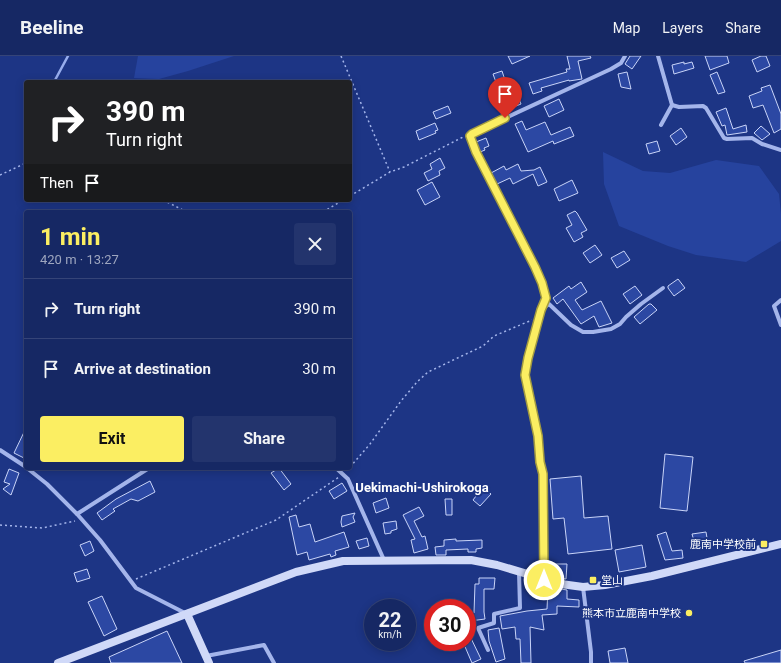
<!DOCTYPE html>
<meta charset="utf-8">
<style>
:root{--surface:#162864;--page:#23346d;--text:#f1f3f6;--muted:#9ea6bf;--line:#354478;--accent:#fbee62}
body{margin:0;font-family:Roboto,"Noto Sans JP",sans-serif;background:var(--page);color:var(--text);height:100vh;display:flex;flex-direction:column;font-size:15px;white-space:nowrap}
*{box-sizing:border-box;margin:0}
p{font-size:13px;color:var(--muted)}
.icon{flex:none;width:22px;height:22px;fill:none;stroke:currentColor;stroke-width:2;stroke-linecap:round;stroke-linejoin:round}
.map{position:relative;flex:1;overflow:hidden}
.side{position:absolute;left:24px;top:154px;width:328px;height:260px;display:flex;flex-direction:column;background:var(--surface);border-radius:4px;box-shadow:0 2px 10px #0003,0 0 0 1px var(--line)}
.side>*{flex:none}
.guide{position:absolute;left:24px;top:24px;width:328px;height:122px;border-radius:4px;box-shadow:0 2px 10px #0003,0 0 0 1px var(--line);background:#202124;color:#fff;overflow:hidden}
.speed{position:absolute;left:364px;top:543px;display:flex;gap:8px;font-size:20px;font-weight:700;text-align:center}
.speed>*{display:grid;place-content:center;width:52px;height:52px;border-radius:50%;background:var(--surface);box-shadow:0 2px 10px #0003,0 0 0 1px var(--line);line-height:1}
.speed small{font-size:10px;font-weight:400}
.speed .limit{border:6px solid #d22;background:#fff;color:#111}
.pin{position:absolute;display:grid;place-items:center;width:34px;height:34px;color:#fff;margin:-41px -17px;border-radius:50% 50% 50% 0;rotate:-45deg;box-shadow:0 0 4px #0007}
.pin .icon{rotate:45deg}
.me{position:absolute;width:44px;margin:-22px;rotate:0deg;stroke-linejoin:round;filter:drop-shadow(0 0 3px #0008)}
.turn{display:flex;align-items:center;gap:14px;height:84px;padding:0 16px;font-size:18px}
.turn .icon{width:52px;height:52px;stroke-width:2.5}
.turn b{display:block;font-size:28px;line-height:34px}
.then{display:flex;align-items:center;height:38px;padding:0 16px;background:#0003;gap:8px;font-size:15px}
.round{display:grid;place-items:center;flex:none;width:42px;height:42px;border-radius:4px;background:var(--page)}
.headline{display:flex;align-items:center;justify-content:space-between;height:68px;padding:0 16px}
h1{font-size:24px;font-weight:700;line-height:30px;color:var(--accent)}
.cta{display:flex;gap:8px;margin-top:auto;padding:8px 16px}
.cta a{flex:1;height:46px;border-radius:4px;background:var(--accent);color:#111;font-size:16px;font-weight:700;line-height:46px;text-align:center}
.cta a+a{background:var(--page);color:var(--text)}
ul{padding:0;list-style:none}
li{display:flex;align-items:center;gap:12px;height:60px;padding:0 16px;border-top:1px solid var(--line)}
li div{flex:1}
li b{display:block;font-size:15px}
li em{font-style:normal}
header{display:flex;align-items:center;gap:24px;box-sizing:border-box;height:56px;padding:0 20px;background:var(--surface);border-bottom:1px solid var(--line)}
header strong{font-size:19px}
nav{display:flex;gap:22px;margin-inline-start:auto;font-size:14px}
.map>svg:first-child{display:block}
.green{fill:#26439e}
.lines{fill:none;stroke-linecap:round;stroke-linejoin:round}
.stream{stroke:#97aded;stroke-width:2.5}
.building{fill:#2c48a3;stroke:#c9d4f8}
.path{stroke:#a4b5eb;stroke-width:1.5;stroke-dasharray:2 3;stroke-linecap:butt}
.street{stroke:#a4b5eb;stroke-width:4}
.secondary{stroke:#d0d9f8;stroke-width:8}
.route-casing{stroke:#a39b40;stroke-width:10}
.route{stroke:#fbee62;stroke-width:7}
.poi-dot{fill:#fbee62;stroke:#1d3585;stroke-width:1.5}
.labels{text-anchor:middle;stroke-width:4;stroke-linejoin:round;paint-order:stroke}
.poi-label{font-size:11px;fill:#fff;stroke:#1d3585;text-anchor:end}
.quarter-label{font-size:13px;font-weight:bold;fill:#fff;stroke:#1d3585}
</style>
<header>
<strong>Beeline</strong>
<nav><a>Map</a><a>Layers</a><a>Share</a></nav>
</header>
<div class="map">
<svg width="781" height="607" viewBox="0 0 781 607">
<rect width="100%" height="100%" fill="#1d3585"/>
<g class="green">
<path d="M 138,0 L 234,0 L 188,15 L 159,23 L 134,22 Z"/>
<path d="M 603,96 L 643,115 L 670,117 L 716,104 L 759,110 L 779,138 L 781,158 L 781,185 L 746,206 L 696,199 L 668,190 L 619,170 L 604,128 Z"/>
</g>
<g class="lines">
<path class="stream" d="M 54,26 L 68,0"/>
</g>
<g class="building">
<path d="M 508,0 L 530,0 L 512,8 Z"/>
<path d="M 567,0 L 590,0 L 591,2 L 578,5 L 582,23 L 569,25 L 569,24 L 541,32 L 542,35 L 533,38 L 529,27 L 567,16 L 566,13 L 570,13 Z"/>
<path d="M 630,0 L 641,0 L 632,13 L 625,8 Z"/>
<path d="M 705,0 L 727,0 L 729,7 L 710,14 Z"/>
<path d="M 761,0 L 766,0 L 770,10 L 757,16 L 752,4 Z"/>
<path d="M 684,6 L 684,8 L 692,6 L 694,12 L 674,18 L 672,9 Z"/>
<path d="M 502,15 L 507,30 L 513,28 L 521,48 L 506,54 L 493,18 Z"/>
<path d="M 627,16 L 631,33 L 621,31 L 618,18 Z"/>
<path d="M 717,16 L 725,36 L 718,38 L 710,19 Z"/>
<path d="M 770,29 L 781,58 L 781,73 L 774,77 L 763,49 L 753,52 L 749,40 L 762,35 L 761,32 Z"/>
<path d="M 559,43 L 564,54 L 549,61 L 544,50 Z"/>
<path d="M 448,50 L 451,57 L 436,63 L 433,56 Z"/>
<path d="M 726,52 L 733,73 L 746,69 L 747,76 L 727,79 L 725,69 L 722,70 L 716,56 Z"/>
<path d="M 522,65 L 526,74 L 545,66 L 551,79 L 570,71 L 574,80 L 554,88 L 553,85 L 528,96 L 515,68 Z"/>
<path d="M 435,67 L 438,74 L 435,75 L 436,77 L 419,84 L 416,75 Z"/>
<path d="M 761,70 L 770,78 L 762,84 L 754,77 Z"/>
<path d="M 681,72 L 687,81 L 676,89 L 670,80 Z"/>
<path d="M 486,82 L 489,90 L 484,92 L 485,94 L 480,96 L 476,86 Z"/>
<path d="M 657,85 L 660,95 L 649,98 L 646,88 Z"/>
<path d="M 440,102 L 445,112 L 439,115 L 440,119 L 428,125 L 424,117 L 432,113 L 430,108 Z"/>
<path d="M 518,108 L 521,115 L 534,114 L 540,111 L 547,126 L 538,130 L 533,118 L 513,128 L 510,122 L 497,128 L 491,117 L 504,110 L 506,114 Z"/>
<path d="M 572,124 L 578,137 L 559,145 L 554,133 Z"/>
<path d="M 432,126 L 440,141 L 425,149 L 417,134 Z"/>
<path d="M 575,155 L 577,157 L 587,174 L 581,177 L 583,181 L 574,186 L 566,172 L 572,169 L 567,159 Z"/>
<path d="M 595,189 L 602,199 L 590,207 L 583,197 Z"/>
<path d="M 624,195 L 630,204 L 617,212 L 611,202 Z"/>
<path d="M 678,223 L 685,232 L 674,240 L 668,232 L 668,230 Z"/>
<path d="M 581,226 L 587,236 L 575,244 L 582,254 L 601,245 L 612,267 L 599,271 L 594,260 L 581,268 L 563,243 L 557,248 L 553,242 L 569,230 L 571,233 Z"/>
<path d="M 635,230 L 642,239 L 630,248 L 623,238 Z"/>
<path d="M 649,248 L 651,248 L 657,254 L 640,268 L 634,261 Z"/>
<path d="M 26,372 L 26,403 L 14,397 Z"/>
<path d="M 665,398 L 693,401 L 687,455 L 660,452 Z"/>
<path d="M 279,412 L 291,428 L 284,434 L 271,417 Z"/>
<path d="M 9,413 L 19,417 L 11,439 L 3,433 L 10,428 L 4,426 Z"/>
<path d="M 581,420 L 584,462 L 608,460 L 612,493 L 568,498 L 564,462 L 553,463 L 550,423 Z"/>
<path d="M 150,425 L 155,436 L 138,445 L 131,443 L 113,453 L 115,455 L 102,464 L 97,457 L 116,443 Z"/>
<path d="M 342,427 L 347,435 L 334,443 L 329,435 Z"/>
<path d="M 483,431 L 491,438 L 480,450 L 473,444 Z"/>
<path d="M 386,442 L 389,452 L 376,457 L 373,447 Z"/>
<path d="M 445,443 L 452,443 L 452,459 L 446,459 Z"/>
<path d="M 419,451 L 424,460 L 414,465 L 422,481 L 425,480 L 428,493 L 414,497 L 411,484 L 415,483 L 403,459 Z"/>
<path d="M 355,457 L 353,461 L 355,466 L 342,471 L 341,466 L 342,460 Z"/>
<path d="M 296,459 L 299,471 L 310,468 L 315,486 L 344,476 L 349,491 L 335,495 L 336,499 L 331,501 L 330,498 L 309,504 L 307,496 L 297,499 L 289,461 Z"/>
<path d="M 396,465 L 397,473 L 391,475 L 391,477 L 385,478 L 383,467 Z"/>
<path d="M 666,476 L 672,495 L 682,494 L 683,502 L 665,504 L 657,479 Z"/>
<path d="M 706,476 L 707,482 L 694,485 L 692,478 Z"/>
<path d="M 367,482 L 369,490 L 359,493 L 356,485 Z"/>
<path d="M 456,483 L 456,485 L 482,484 L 482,492 L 476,493 L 476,496 L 468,496 L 468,493 L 446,494 L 446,499 L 436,499 L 435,491 L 444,490 L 444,484 Z"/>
<path d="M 90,485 L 94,495 L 85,500 L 80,489 Z"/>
<path d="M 642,489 L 646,511 L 619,516 L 615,494 Z"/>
<path d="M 556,508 L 567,508 L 566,523 L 555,521 Z"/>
<path d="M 87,513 L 90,522 L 77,526 L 74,517 Z"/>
<path d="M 479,522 L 495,522 L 494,533 L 484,533 L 484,556 L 485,563 L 470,565 L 469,558 L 474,557 L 475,528 L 479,528 Z"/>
<path d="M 548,532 L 555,532 L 567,534 L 567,543 L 579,544 L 579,551 L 557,550 L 557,558 L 542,559 L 544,574 L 530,571 L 531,607 L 521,607 L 520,583 L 516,583 L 515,571 L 502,573 L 500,560 L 527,555 L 547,553 Z"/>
<path d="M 102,540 L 117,573 L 104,580 L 88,546 Z"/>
<path d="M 499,572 L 505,603 L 496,606 L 489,585 L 488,574 Z"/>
<path d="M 467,574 L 481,603 L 472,607 L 463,586 L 467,586 Z"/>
<path d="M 167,575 L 182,607 L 111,607 L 109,601 Z"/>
<path d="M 625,592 L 628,607 L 610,607 L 608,595 Z"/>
<path d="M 781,594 L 781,607 L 745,607 L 744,605 Z"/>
</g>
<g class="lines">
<g class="path">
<path d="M 341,0 L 390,116"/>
<path d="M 0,119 L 26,107"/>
<path d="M 350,140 L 390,116 L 404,111 L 465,80"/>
<path d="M 163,144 L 187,156"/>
<path d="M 323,156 L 343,144"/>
<path d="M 350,411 L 370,388 L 401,345 L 417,326 L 428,316 L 483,290 L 494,280 L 532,264"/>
<path d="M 0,469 L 42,472 L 75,465"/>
<path d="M 136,523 L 276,464 L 339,421"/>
</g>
<g class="street">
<path d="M 658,0 L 672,49 L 661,69"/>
<path d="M 672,49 L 679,51 L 703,50 L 706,52 L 724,82 L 727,83 L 752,82 L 762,88 L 781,94"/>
<path d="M 781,244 L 774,250 L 781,269"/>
<path d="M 541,254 L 549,248 L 571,269 L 583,276 L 593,276 L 611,273 L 620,268 L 626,261 L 641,248 L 663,232"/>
<path d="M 0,394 L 26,411"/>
<path d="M 27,412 L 47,428 L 77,458 L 100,484 L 136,532 L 185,557"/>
<path d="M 336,412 L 348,423 L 384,504"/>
<path d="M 77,458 L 149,412"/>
<path d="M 544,524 L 543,418 L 540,406 L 538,380 L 525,319 L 528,302 L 541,254 L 546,242 L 542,227 L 535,211 L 476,96 L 470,80 L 471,78 L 611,13 L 621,7 L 625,0"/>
<path d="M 583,531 L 591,596 L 591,607"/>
<path d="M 488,594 L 478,572 L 494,567 L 494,558 L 520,552 L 519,516"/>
<path d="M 206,600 L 264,589 L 274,607"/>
</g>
<g class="secondary">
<path d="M 187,558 L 209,607"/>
<path d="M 58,607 L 296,516 L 343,505 L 471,504 L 497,509 L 561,528 L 583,531 L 605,529 L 652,520 L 781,488"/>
</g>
</g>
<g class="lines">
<defs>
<path id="route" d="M 505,62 L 472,78 L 470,80 L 476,96 L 535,211 L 542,227 L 546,242 L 541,254 L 528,302 L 525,319 L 538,380 L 540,406 L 543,418 L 544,524"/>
</defs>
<use href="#route" class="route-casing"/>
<use href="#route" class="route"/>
</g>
<g class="poi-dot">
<rect x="760" y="484" width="8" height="8" rx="2"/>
<rect x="589" y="520" width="8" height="8" rx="2"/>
<circle cx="689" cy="557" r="4"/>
</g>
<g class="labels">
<g class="poi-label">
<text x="756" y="492">鹿南中学校前</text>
<text x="601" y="528" text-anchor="start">堂山</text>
<text x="681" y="561">熊本市立鹿南中学校</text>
</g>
<g class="quarter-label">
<text x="422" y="436">Uekimachi-Ushirokoga</text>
</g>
</g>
</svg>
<div class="speed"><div>22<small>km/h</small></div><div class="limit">30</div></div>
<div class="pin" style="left:505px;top:62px;background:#d93025"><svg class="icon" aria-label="arrive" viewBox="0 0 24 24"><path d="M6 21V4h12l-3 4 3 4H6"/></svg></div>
<svg class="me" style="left:544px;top:524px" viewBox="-20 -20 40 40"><circle r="17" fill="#fbee62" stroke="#fff" stroke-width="3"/><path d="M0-11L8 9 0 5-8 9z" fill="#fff"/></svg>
<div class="guide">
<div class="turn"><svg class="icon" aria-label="right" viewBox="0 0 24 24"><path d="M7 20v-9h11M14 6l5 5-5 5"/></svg><div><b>390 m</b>Turn right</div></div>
<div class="then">Then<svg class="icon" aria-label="arrive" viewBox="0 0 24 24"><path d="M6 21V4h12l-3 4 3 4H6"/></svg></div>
</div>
<section class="side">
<div class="headline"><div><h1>1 min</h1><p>420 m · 13:27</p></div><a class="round"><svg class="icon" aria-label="close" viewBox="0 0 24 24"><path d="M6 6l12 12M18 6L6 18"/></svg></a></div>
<ul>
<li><svg class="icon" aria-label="right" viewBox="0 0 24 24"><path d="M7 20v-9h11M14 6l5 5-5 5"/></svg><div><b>Turn right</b></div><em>390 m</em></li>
<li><svg class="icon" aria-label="arrive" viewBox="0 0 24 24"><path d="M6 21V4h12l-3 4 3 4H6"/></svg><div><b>Arrive at destination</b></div><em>30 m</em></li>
</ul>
<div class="cta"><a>Exit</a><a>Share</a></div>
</section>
</div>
